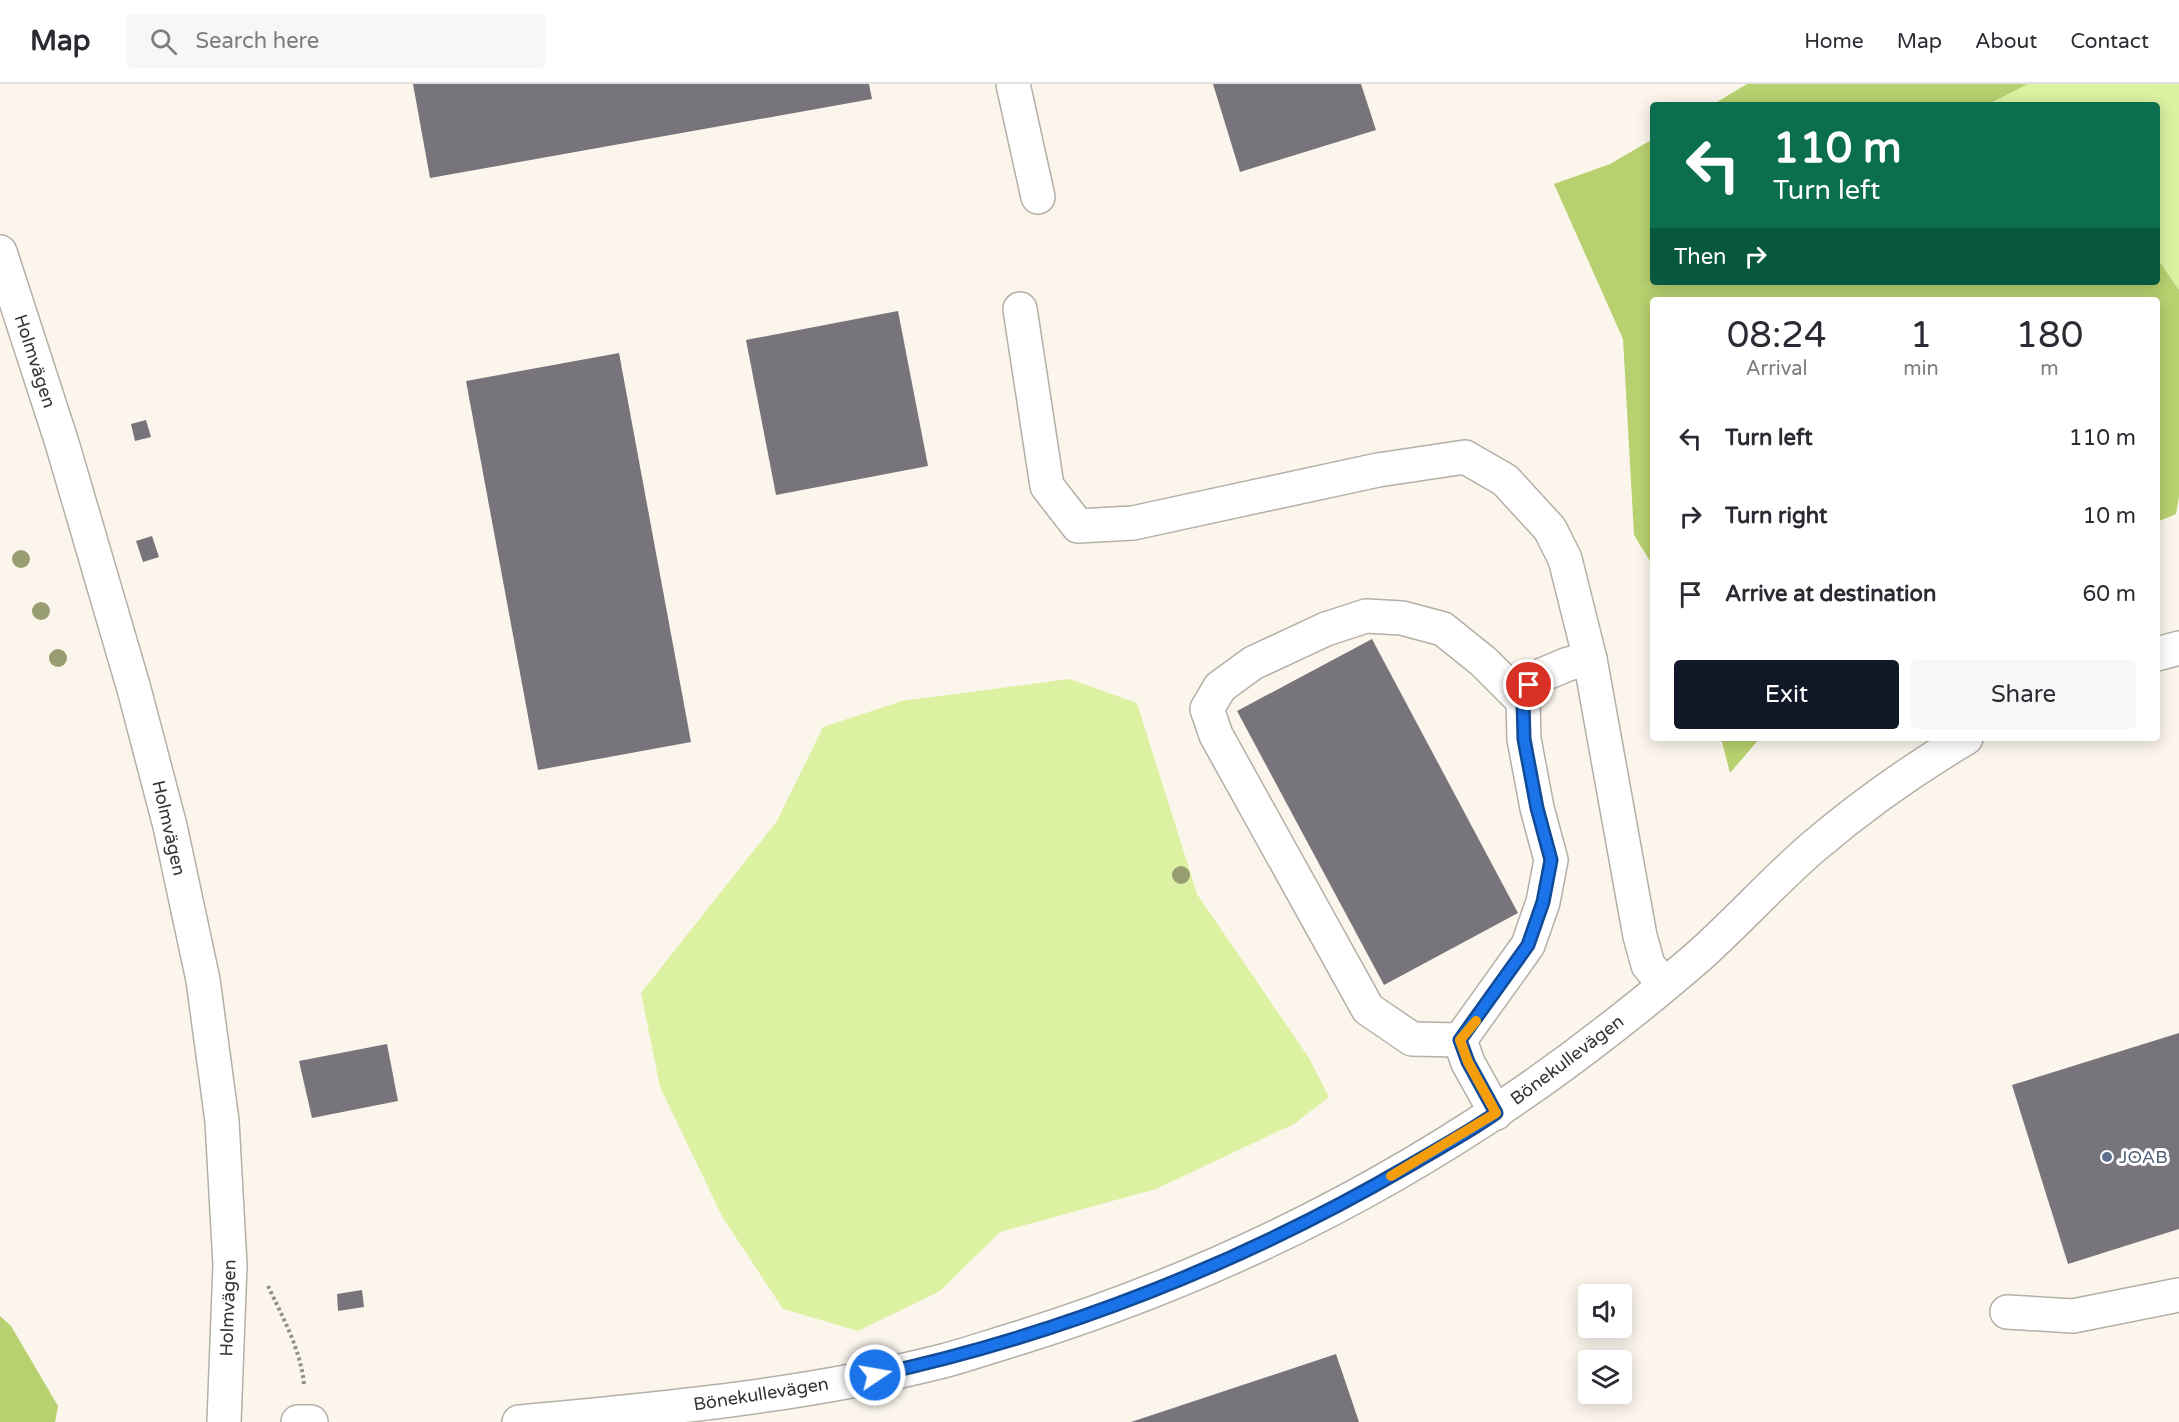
<!DOCTYPE html>
<meta charset="utf-8">
<style>
:root{--surface:#fff;--page:#f7f7f7;--text:#2b2b33;--muted:#7c7c81;--line:#e1e1e2;--accent:#111827}
body{margin:0;font-family:"Varela Round",sans-serif;background:var(--page);color:var(--text);height:100vh;display:flex;flex-direction:column;font-size:22px;white-space:nowrap}
*{box-sizing:border-box;margin:0}
p{font-size:20px;color:var(--muted)}
.icon{flex:none;width:33px;height:33px;fill:none;stroke:currentColor;stroke-width:2;stroke-linecap:round;stroke-linejoin:round}
.map{position:relative;flex:1;overflow:hidden}
.side{position:absolute;left:1650px;top:213px;width:510px;height:444px;display:flex;flex-direction:column;background:var(--surface);border-radius:6px;box-shadow:0 3px 15px #0003}
.side>*{flex:none}
.hud{position:absolute;left:1650px;top:18px;width:510px;height:183px;border-radius:6px;box-shadow:0 3px 15px #0003;background:#0b6e4f;color:#fff;overflow:hidden}
.tools{position:absolute;left:1578px;top:1200px;display:grid;gap:12px}
.tools a{display:grid;place-items:center;width:54px;height:54px;border-radius:6px;background:var(--surface);box-shadow:0 3px 15px #0003;font-size:30px}
.pin{position:absolute;display:grid;place-items:center;width:51px;height:51px;color:#fff;margin:-26px;border:3px solid #fff;border-radius:50%;box-shadow:0 2px 6px #0007}
.me{position:absolute;width:66px;margin:-33px;rotate:78deg;stroke-linejoin:round;filter:drop-shadow(0 0 4px #0008)}
.turn{display:flex;align-items:center;gap:21px;height:126px;padding:0 24px;font-size:27px}
.turn .icon{width:78px;height:78px;stroke-width:2.5}
.turn b{display:block;font-size:42px;line-height:51px}
.then{display:flex;align-items:center;height:57px;padding:0 24px;background:#0003;gap:12px;font-size:22px}
.eta{display:flex;justify-content:space-evenly;align-items:center;height:102px;text-align:center}
.eta b{font-size:36px;font-weight:600;line-height:42px}
.button{display:flex;gap:12px;margin-top:auto;padding:12px 24px}
.button a{flex:1;height:69px;border-radius:6px;background:var(--accent);color:#fff;font-size:24px;font-weight:600;line-height:69px;text-align:center}
.button a+a{background:var(--page);color:var(--text)}
ul{padding:0;list-style:none}
li{display:flex;align-items:center;gap:18px;height:78px;padding:0 24px}
li div{flex:1}
li b{display:block;font-size:22px}
li em{font-style:normal}
header{display:flex;align-items:center;gap:36px;box-sizing:border-box;height:84px;padding:0 30px;background:var(--surface);border-bottom:2px solid var(--line)}
header strong{font-size:28px}
nav{display:flex;gap:33px;margin-inline-start:auto;font-size:21px}
.search{width:420px;height:54px;background:var(--page);display:flex;align-items:center;gap:15px;box-sizing:border-box;padding:0 21px;border-radius:6px;color:var(--muted);font-size:22px}
.map>svg:first-child{display:block}
.green{fill:#dcf2a2}
.forest{fill:#b8d170}
.building{fill:#78747c}
.lines{fill:none;stroke-linecap:round;stroke-linejoin:round}
.minor-casing{stroke:#b4afa7;stroke-width:36}
.path{stroke:#938f89;stroke-width:4;stroke-dasharray:3 3;stroke-linecap:butt}
.minor{stroke:#fff;stroke-width:33}
.tree{fill:#989e72}
.route-casing{stroke:#114b97;stroke-width:15}
.route{stroke:#1a73e8;stroke-width:10}
.slow{stroke:#f59e0b;stroke-width:10}
.service-dot{fill:#5c6f8a;stroke:#fff;stroke-width:2}
.labels{text-anchor:middle;stroke-width:6;stroke-linejoin:round;paint-order:stroke}
.street-label{font-size:18px;fill:#363430;stroke:#fff}
.service-label{font-size:18px;fill:#4e5e75;stroke:#fff;text-anchor:start}
</style>
<header>
<strong>Map</strong>
<div class="search"><svg class="icon" aria-label="search" viewBox="0 0 24 24"><circle cx="10" cy="10" r="6"/><path d="M15 15l6 6"/></svg>Search here</div>
<nav><a>Home</a><a>Map</a><a>About</a><a>Contact</a></nav>
</header>
<div class="map">
<svg width="2179" height="1338" viewBox="0 0 2179 1338">
<rect width="100%" height="100%" fill="#fbf5ec"/>
<g class="green">
<path d="M 2028,0 L 2179,0 L 2179,206 L 2157,174 L 2157,21 L 1987,21 Z"/>
<path d="M 1069,595 L 1137,619 L 1197,810 L 1309,974 L 1329,1013 L 1294,1040 L 1156,1105 L 1000,1148 L 940,1207 L 858,1247 L 783,1225 L 723,1134 L 660,1003 L 641,909 L 777,737 L 823,643 L 902,617 Z"/>
</g>
<g class="forest">
<path d="M 1747,0 L 2028,0 L 1987,21 L 1712,21 Z"/>
<path d="M 1653,55 L 1653,198 L 2157,198 L 2157,174 L 2179,206 L 2179,412 L 2176,430 L 2157,438 L 2157,216 L 1653,216 L 1653,482 L 1634,451 L 1623,255 L 1554,100 L 1610,80 Z"/>
<path d="M 1721,654 L 1760,654 L 1730,689 Z"/>
<path d="M 0,1232 L 11,1242 L 58,1322 L 55,1338 L 0,1338 Z"/>
</g>
<g class="building">
<path d="M 413,0 L 869,0 L 872,15 L 430,94 Z"/>
<path d="M 1213,0 L 1361,0 L 1376,46 L 1240,88 Z"/>
<path d="M 898,227 L 928,382 L 776,411 L 746,256 Z"/>
<path d="M 619,269 L 691,658 L 538,686 L 466,297 Z"/>
<path d="M 146,336 L 151,353 L 135,357 L 131,340 Z"/>
<path d="M 152,452 L 159,473 L 143,478 L 136,457 Z"/>
<path d="M 1372,555 L 1518,829 L 1384,901 L 1237,627 Z"/>
<path d="M 2179,949 L 2179,1145 L 2068,1180 L 2012,1001 Z"/>
<path d="M 387,960 L 398,1017 L 312,1034 L 299,977 Z"/>
<path d="M 362,1206 L 364,1223 L 338,1227 L 337,1210 Z"/>
<path d="M 1336,1270 L 1359,1338 L 1131,1338 Z"/>
</g>
<g class="lines">
<defs>
<g id="minor">
<path d="M 1013,0 L 1038,113"/>
<path d="M 0,168 L 62,359 L 134,605 L 170,742 L 203,896 L 222,1037 L 230,1181 L 224,1338"/>
<path d="M 1020,225 L 1047,402 L 1078,442 L 1133,439 L 1378,386 L 1465,373 L 1505,396 L 1550,445 L 1565,475 L 1590,575 L 1640,852 L 1648,881 L 1664,900"/>
<path d="M 2157,570 L 2179,564"/>
<path d="M 1460,956 L 1412,955 L 1368,925 L 1216,651 L 1207,625 L 1220,603 L 1253,579 L 1326,545 L 1366,532 L 1402,534 L 1443,545 L 1484,578 L 1523,617"/>
<path d="M 1496,1029 L 1468,979 L 1460,956 L 1528,861 L 1543,818 L 1551,776 L 1537,724 L 1524,655 L 1523,617 L 1529,601 L 1542,591 L 1568,580 L 1590,575"/>
<path d="M 2007,1228 L 2073,1232 L 2179,1211"/>
<path d="M 298,1338 L 311,1338"/>
<path d="M 519,1338 C 661,1325 804,1312 943,1277 C 969,1270 995,1261 1022,1253 C 1235,1186 1434,1083 1610,945 C 1640,922 1670,897 1699,872 C 1738,837 1773,798 1812,764 C 1860,723 1912,686 1966,654"/>
</g>
</defs>
<use href="#minor" class="minor-casing"/>
<path class="path" d="M 268,1202 C 283,1234 301,1266 304,1301"/>
<use href="#minor" class="minor"/>
</g>
<g class="tree">
<circle cx="21" cy="475" r="9"/>
<circle cx="41" cy="527" r="9"/>
<circle cx="58" cy="574" r="9"/>
<circle cx="1181" cy="791" r="9"/>
</g>
<g class="lines">
<defs>
<path id="route" d="M 875,1291 C 1061,1251 1242,1179 1407,1083 C 1437,1065 1468,1049 1496,1029 L 1468,978 L 1460,956 L 1528,861 L 1543,818 L 1551,776 L 1537,724 L 1524,655 L 1523,617 L 1529,601"/>
</defs>
<use href="#route" class="route-casing"/>
<use href="#route" class="route"/>
<path class="slow" d="M 1391,1092 L 1496,1029 L 1468,978 L 1460,956 L 1476,937"/>
</g>
<circle class="service-dot" cx="2107" cy="1073" r="6"/>
<g class="labels">
<g class="street-label">
<text transform="translate(35 277) rotate(72)" y="6">Holmvägen</text>
<text transform="translate(169 744) rotate(77)" y="6">Holmvägen</text>
<text transform="translate(1567 976) rotate(-37)" y="6">Bönekullevägen</text>
<text transform="translate(228 1224) rotate(-88)" y="6">Holmvägen</text>
<text transform="translate(761 1310) rotate(-9)" y="6">Bönekullevägen</text>
</g>
<g class="service-label">
<text x="2119" y="1079">JOAB</text>
</g>
</g>
</svg>
<div class="tools">
<a><svg class="icon" aria-label="sound" viewBox="0 0 24 24"><path d="M4 9h4l5-4v14l-5-4H4zM17 9q2 3 0 6"/></svg></a>
<a><svg class="icon" aria-label="layers" viewBox="0 0 24 24"><path d="M12 4l9 5-9 5-9-5zM3 14l9 5 9-5"/></svg></a>
</div>
<div class="pin" style="left:1529px;top:601px;background:#d93025"><svg class="icon" aria-label="arrive" viewBox="0 0 24 24"><path d="M6 21V4h12l-3 4 3 4H6"/></svg></div>
<svg class="me" style="left:875px;top:1291px" viewBox="-20 -20 40 40"><circle r="17" fill="#1a73e8" stroke="#fff" stroke-width="3"/><path d="M0-11L8 9 0 5-8 9z" fill="#fff"/></svg>
<div class="hud">
<div class="turn"><svg class="icon" aria-label="left" viewBox="0 0 24 24"><path d="M17 20v-9H6M10 6l-5 5 5 5"/></svg><div><b>110 m</b>Turn left</div></div>
<div class="then">Then<svg class="icon" aria-label="right" viewBox="0 0 24 24"><path d="M7 20v-9h11M14 6l5 5-5 5"/></svg></div>
</div>
<section class="side">
<div class="eta">
<div><b>08:24</b><p>Arrival</p></div>
<div><b>1</b><p>min</p></div>
<div><b>180</b><p>m</p></div>
</div>
<ul>
<li><svg class="icon" aria-label="left" viewBox="0 0 24 24"><path d="M17 20v-9H6M10 6l-5 5 5 5"/></svg><div><b>Turn left</b></div><em>110 m</em></li>
<li><svg class="icon" aria-label="right" viewBox="0 0 24 24"><path d="M7 20v-9h11M14 6l5 5-5 5"/></svg><div><b>Turn right</b></div><em>10 m</em></li>
<li><svg class="icon" aria-label="arrive" viewBox="0 0 24 24"><path d="M6 21V4h12l-3 4 3 4H6"/></svg><div><b>Arrive at destination</b></div><em>60 m</em></li>
</ul>
<div class="button"><a>Exit</a><a>Share</a></div>
</section>
</div>
